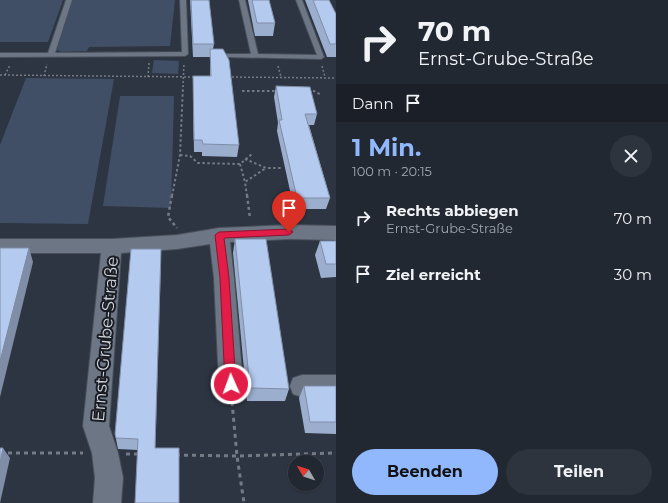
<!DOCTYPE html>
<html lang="de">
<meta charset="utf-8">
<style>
:root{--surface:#222832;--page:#2e343e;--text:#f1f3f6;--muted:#a2a6ac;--line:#3f444d;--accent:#91b8fd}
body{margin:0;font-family:Montserrat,sans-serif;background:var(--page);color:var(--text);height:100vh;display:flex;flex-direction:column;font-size:15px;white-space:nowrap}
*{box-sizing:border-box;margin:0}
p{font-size:13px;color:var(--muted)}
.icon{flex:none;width:22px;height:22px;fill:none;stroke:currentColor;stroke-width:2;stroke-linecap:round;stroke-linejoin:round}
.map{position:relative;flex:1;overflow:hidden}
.sheet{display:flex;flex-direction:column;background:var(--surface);width:332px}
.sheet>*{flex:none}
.banner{background:#222832;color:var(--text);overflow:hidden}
.needle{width:26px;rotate:309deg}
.controls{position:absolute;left:288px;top:455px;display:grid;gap:8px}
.controls a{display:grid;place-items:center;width:36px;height:36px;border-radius:50%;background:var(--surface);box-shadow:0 1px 3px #0004,0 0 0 1px var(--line);font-size:20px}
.pin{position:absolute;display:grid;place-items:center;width:34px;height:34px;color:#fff;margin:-41px -17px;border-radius:50% 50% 50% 0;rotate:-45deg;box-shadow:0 0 4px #0007}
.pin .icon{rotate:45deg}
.me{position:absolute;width:44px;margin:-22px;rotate:358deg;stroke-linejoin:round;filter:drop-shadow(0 0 3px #0008)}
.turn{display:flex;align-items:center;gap:14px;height:84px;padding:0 16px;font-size:18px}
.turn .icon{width:52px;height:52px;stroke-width:2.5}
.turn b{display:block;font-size:28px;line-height:34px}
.then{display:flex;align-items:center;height:38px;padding:0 16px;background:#0003;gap:8px;font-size:15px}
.round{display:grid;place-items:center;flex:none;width:42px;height:42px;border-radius:21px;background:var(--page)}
.headline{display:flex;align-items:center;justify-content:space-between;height:68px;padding:0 16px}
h1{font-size:24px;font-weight:700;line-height:30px;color:var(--accent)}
.primary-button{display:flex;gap:8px;margin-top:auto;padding:8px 16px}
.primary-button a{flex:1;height:46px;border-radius:24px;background:var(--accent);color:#111;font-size:16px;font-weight:700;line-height:46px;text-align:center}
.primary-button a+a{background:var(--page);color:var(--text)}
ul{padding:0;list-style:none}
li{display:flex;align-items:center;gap:12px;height:56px;padding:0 16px}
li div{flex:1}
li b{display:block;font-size:15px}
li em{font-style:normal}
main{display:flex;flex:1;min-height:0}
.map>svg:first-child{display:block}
.green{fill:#404e66}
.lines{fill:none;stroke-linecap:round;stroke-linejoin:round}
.service-casing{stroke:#49505b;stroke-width:2}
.minor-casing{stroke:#49505b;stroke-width:2}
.path-far3{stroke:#747b85;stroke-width:1.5;stroke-dasharray:2 2;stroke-linecap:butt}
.path-far2{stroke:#747b85;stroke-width:2;stroke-dasharray:2.5 2.5;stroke-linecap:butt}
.path-far1{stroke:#747b85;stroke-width:2.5;stroke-dasharray:3 3;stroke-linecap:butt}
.path{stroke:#747b85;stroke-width:3;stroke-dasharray:4 4;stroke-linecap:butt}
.service{fill:#6d7685;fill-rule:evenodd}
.minor{fill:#6d7685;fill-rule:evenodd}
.wall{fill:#9caece}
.shaded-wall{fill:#7f8da7}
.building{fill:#b5caef;stroke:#7f8da7}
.route{fill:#e11d48;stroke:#92132f}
.labels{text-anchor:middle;stroke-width:4;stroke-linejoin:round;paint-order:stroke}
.near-street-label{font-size:17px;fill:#d0d5dd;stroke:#191c22}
</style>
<main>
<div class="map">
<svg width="336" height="503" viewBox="0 0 336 503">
<rect width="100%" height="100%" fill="#2d3542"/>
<g class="green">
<path d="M 0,0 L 63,0 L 48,42 L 0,42 Z"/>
<path d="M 72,0 L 175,0 L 170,46 L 89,47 L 87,51 L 61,52 L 57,50 Z"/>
<path d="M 154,60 L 179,61 L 178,74 L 152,73 Z"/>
<path d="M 26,78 L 114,79 L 88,224 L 0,223 L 0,145 Z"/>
<path d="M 120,96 L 174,96 L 171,208 L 103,206 Z"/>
</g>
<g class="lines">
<defs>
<g id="service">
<path d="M 66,0 L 72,0 L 55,53 L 182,52 L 180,0 L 186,0 L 188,54 L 185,56 L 0,57 L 0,53 L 48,53 Z"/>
<path d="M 239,0 L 245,0 L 258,54 L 317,55 L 296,0 L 302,0 L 324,57 L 321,59 L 225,57 L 225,55 L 227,54 L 251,54 Z"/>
</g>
<g id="minor">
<path d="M 289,225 L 336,226 L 336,240 L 289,239 L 230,242 L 234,278 L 243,384 L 240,392 L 231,395 L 222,392 L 219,384 L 214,278 L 210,244 L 177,249 L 121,253 L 109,426 L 118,453 L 123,478 L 121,503 L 93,503 L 95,478 L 92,453 L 83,426 L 101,253 L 0,253 L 0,239 L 112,239 L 177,235 L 219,228 Z"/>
<path d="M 302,375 L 336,375 L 336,397 L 302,397 L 293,394 L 290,386 L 293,378 Z"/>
</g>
</defs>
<use href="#service" class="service-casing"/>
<use href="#minor" class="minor-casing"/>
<g class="path-far3">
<path d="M 278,66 L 281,77"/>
<path d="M 322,66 L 325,77"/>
<path d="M 0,75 L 195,77"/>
<path d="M 5,75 L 10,65"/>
<path d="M 44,76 L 47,64"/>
<path d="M 148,77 L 149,63"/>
<path d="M 228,77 L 336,78"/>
<path d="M 183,87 L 184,63"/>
</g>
<g class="path-far2">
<path d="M 242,91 L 277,91"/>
<path d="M 308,91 L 314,91 L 321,95"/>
<path d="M 180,155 L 190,156 L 198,163 L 240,164 L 252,154"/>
<path d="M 245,159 L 266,168 L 283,168"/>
<path d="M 240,164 L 245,182"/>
<path d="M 172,196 L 180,155 L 183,86"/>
<path d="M 247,196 L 245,182 L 266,168"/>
</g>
<g class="path-far1">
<path d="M 172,195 L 168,217 L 177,228"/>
<path d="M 247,195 L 250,218"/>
</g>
<g class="path">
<path d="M 232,402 L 237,456 L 244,503"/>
<path d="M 0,453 L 83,453"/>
<path d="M 126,454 L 139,454"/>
<path d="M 176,455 L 237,456 L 336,453"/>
</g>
<use href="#service" class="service"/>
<use href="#minor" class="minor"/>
</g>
<g class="wall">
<path d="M 190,0 L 209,0 L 214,44 L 213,49 L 239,145 L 237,157 L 202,156 L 202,152 L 194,152 L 193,88 L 193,76 L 210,76 L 210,57 L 193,57 Z"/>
<path d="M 248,0 L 269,0 L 275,23 L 273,36 L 255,36 Z"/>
<path d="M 305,0 L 329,0 L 336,14 L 336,57 L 327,57 Z"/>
<path d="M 276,86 L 317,114 L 314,125 L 309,125 L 330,198 L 326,209 L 294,209 L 277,131 L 278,123 L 274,97 Z"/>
<path d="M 235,239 L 289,389 L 285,401 L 247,401 L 233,253 Z"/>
<path d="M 320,241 L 336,241 L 336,277 L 321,278 L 315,255 Z"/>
<path d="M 161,249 L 161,263 L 138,450 L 118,449 L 115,434 Z"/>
<path d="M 304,386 L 336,386 L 336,434 L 305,433 L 299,398 Z"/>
</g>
<g class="shaded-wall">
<path d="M 29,248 L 33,262 L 0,397 L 0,361 Z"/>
<path d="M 161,249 L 161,263 L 155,459 L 155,448 Z"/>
<path d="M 3,448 L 10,458 L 0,503 L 0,463 Z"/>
</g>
<g class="building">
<path d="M 191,0 L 209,0 L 214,44 L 193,44 Z"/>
<path d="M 252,0 L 269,0 L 275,23 L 257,23 Z"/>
<path d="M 313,0 L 329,0 L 336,14 L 336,44 L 330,44 Z"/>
<path d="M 210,49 L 223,49 L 229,60 L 239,145 L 203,144 L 202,140 L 194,140 L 193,76 L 211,76 Z"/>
<path d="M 276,86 L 310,87 L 317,114 L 305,114 L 330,198 L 297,198 L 279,120 L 282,120 Z"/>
<path d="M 235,239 L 266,239 L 289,389 L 250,388 Z"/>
<path d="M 320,241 L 336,241 L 336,264 L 326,264 Z"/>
<path d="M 0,248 L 29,248 L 0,361 Z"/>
<path d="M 131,249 L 161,249 L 155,448 L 179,448 L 179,503 L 135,503 L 138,439 L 116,438 L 115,434 Z"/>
<path d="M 304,386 L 336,386 L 336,422 L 310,422 Z"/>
<path d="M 0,448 L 3,448 L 0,463 Z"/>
</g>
<path class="route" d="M 289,229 L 293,232 L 289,235 L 224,238 L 229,278 L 236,384 L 235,388 L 231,389 L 227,388 L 225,384 L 220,278 L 215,235 L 219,232 Z"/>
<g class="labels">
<g class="near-street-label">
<text transform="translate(105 339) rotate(-85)" y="6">Ernst-Grube-Straße</text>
</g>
</g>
</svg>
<div class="controls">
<a><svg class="needle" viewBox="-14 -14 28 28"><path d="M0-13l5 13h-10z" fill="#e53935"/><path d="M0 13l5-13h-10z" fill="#a2a6ac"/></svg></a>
</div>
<div class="pin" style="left:289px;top:232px;background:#d93025"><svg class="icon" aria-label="arrive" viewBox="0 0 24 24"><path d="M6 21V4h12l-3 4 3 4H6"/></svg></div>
<svg class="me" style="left:231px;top:384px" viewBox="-20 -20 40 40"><circle r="17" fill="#e11d48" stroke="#fff" stroke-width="3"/><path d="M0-11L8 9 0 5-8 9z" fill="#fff"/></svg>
</div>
<section class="sheet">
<div class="banner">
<div class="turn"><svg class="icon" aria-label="right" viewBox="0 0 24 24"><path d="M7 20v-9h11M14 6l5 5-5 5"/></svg><div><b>70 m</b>Ernst-Grube-Straße</div></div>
<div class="then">Dann<svg class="icon" aria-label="arrive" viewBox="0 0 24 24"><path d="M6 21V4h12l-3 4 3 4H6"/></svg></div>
</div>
<div class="headline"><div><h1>1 Min.</h1><p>100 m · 20:15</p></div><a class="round"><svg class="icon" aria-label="close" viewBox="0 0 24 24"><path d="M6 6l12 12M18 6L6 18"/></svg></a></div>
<ul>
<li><svg class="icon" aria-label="right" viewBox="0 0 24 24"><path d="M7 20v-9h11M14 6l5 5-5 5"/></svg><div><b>Rechts abbiegen</b><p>Ernst-Grube-Straße</p></div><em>70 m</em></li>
<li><svg class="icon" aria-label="arrive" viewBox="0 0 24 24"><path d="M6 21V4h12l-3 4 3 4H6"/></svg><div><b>Ziel erreicht</b></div><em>30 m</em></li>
</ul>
<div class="primary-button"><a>Beenden</a><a>Teilen</a></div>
</section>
</main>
